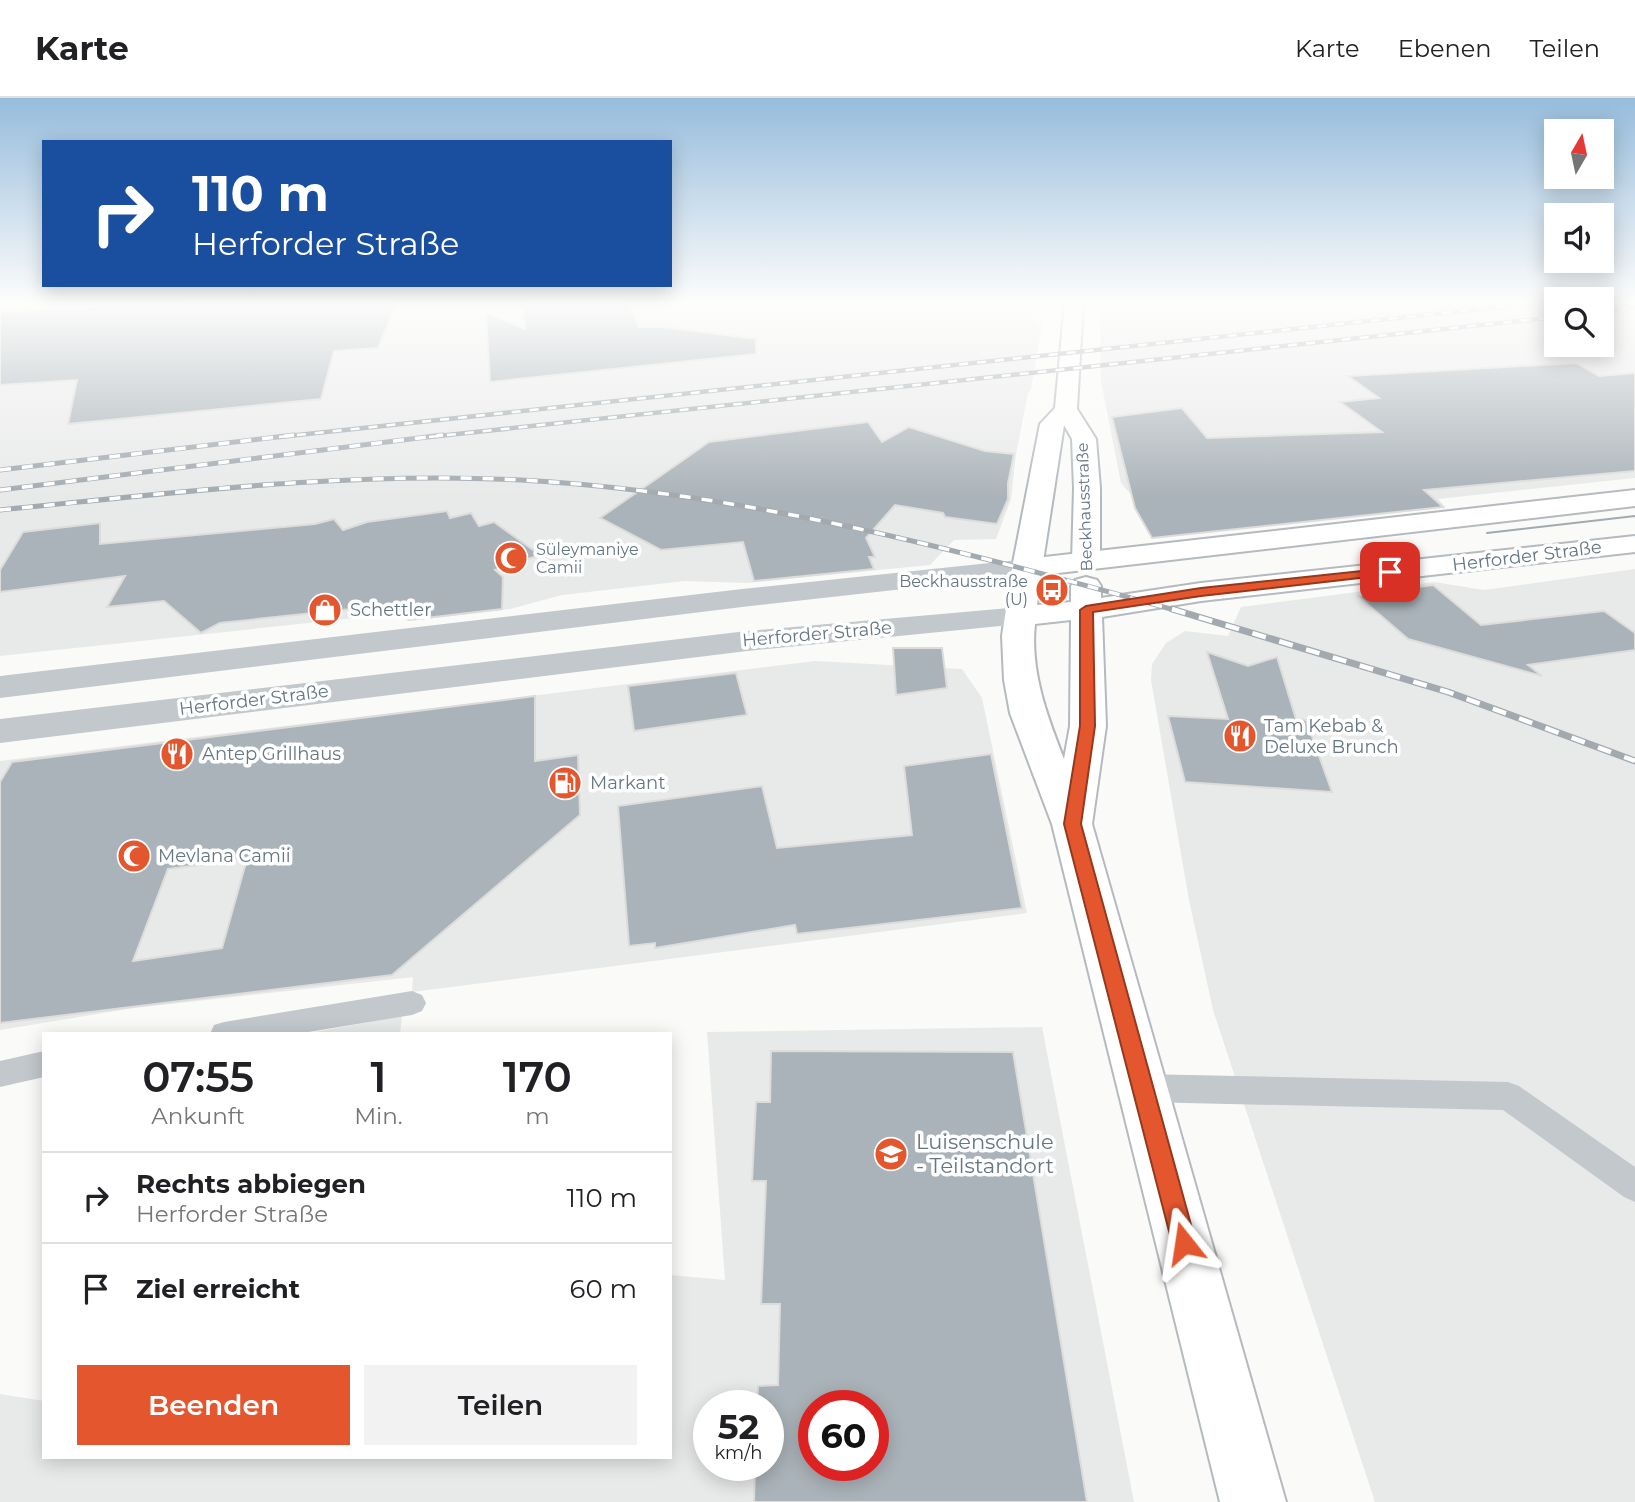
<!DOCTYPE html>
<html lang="de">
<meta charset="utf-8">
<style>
:root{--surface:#fff;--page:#f2f2f2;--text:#202124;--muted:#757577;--line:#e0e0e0;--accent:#e4572e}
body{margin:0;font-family:Montserrat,sans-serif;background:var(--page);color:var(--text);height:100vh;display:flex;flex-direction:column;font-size:26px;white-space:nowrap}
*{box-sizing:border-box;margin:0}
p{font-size:23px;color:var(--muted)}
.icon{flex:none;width:38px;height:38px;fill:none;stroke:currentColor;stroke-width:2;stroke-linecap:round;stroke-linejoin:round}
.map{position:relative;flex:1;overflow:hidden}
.panel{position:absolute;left:42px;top:934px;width:630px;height:427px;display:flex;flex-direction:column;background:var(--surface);border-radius:0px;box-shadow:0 4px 18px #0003}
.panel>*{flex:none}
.guide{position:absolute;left:42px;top:42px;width:630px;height:147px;border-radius:0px;box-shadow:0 4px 18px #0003;background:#1a4fa0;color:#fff;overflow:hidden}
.needle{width:46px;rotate:9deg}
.tools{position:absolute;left:1544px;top:21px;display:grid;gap:14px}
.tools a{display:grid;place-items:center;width:70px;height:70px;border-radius:0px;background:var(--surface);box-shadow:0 4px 18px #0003;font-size:35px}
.speed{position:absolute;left:693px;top:1292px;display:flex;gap:14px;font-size:35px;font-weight:700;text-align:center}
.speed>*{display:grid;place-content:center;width:91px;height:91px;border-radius:50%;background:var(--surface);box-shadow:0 4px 18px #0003;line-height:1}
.speed small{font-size:18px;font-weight:400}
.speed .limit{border:10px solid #d22;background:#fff;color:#111}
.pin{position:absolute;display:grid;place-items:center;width:60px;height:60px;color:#fff;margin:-30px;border-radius:14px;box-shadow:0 4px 10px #0006}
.me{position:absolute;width:77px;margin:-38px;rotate:345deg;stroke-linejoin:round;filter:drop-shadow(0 0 5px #0008)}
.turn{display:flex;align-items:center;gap:24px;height:147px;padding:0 35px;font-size:32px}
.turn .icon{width:91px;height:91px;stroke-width:2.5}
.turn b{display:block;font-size:49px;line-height:60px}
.eta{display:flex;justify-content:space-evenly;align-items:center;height:119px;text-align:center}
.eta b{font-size:42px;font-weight:600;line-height:49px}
.primary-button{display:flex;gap:14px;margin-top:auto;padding:14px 35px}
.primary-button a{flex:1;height:80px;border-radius:0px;background:var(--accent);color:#fff;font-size:28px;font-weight:600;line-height:80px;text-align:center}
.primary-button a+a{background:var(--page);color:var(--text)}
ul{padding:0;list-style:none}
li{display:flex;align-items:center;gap:21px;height:91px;padding:0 35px;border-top:2px solid var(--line)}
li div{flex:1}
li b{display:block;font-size:26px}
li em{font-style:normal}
header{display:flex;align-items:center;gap:42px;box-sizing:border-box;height:98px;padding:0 35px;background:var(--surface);border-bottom:2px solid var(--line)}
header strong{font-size:33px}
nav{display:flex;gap:38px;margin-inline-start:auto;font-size:24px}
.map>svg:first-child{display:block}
.built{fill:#e8e9e9;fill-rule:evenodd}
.building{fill:#aab3b9;stroke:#dcdcda;stroke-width:2;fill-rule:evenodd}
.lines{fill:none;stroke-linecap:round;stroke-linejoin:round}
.secondary-casing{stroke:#b3babf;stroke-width:4}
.primary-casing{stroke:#b5babe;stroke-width:4}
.service{fill:#c3c8cc;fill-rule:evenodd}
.tertiary{fill:#c3c8cc;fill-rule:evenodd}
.secondary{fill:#fff;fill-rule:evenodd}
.primary{fill:#fff;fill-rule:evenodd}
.tram{stroke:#a2aab0;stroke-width:2}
.rail-far2-casing{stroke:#a2aab0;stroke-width:4.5}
.rail-far1-casing{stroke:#a2aab0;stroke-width:5}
.rail-casing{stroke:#a2aab0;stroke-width:7}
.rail-far2{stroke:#fff;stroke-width:2.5;stroke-dasharray:9;stroke-linecap:butt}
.rail-far1{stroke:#fff;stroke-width:3.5;stroke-dasharray:11;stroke-linecap:butt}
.rail{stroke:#fff;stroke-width:4.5;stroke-dasharray:14;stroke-linecap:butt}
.route{fill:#e4572e;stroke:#94391e;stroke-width:2}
.labels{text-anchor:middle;stroke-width:7;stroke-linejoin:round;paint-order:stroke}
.far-street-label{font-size:16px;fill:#657683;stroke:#fff}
.far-poi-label{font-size:16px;fill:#657683;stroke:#fff;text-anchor:start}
.street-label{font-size:18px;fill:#657683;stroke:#fff}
.poi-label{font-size:18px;fill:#657683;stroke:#fff;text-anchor:start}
.near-poi-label{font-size:21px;fill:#657683;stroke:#fff;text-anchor:start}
</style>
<header>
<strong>Karte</strong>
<nav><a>Karte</a><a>Ebenen</a><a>Teilen</a></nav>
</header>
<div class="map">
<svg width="1635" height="1404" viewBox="0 0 1635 1404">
<rect width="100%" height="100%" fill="#fafaf8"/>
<g class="built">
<path d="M 0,204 L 1035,204 L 1032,220 L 1042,227 L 1031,291 L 1028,295 L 1016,356 L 1011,401 L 996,441 L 954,442 L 930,467 L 747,485 L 685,483 L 562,497 L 510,511 L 418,522 L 393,516 L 0,558 Z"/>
<path d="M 1100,204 L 1556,204 L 1556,247 L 1601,247 L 1601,204 L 1635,204 L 1635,380 L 1438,401 L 1445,409 L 1220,433 L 1198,413 L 1150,418 L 1121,385 L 1101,283 Z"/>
<path d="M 1635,471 L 1635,1404 L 1375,1404 L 1213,912 L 1189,802 L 1151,582 L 1152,566 L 1166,545 L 1185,533 L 1228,538 L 1241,509 L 1434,484 L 1484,492 Z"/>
<path d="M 815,563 L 962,571 L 982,600 L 1027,815 L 412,894 L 413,879 L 134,910 L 0,932 L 0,663 Z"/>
<path d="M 402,918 L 400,936 L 305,936 Z"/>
<path d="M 1042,929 L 1134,1404 L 0,1404 L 0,1296 L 44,1303 L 44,1360 L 670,1360 L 670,1177 L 725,1182 L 707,934 ZM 709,1307 L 768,1307 L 768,1367 L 709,1367 ZM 814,1307 L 873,1307 L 873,1367 L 814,1367 Z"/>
</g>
<g class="building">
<path d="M 183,204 L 397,204 L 378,250 L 334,253 L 321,301 L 68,326 L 77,282 L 0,287 L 0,214 Z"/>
<path d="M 522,204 L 629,204 L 639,229 L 664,229 L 756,241 L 756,256 L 490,284 L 486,215 L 525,231 Z"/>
<path d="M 1576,265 L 1599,278 L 1635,275 L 1635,373 L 1424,392 L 1443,409 L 1152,440 L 1135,410 L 1112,319 L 1182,310 L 1207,340 L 1382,334 L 1340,304 L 1379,300 L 1348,278 Z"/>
<path d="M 868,324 L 882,344 L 909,329 L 985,353 L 1014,356 L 1008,385 L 1008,401 L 997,426 L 945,419 L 943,415 L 895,407 L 866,440 L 875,459 L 869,459 L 874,471 L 754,483 L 743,444 L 661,452 L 600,420 L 709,344 Z"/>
<path d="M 447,413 L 450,420 L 471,415 L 479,428 L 494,424 L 540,457 L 495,472 L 503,479 L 502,511 L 409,522 L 379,508 L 220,525 L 201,535 L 164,503 L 107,509 L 125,478 L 0,494 L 0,472 L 23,434 L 100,425 L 100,446 L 315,426 L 334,421 L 343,432 L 367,424 Z"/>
<path d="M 1433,487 L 1481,527 L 1604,513 L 1635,535 L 1635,552 L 1528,567 L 1542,578 L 1408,541 L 1358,498 Z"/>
<path d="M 893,550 L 942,550 L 947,590 L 896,597 Z"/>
<path d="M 1207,554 L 1248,568 L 1277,559 L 1296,621 L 1306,622 L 1332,694 L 1185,684 L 1168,618 L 1228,621 Z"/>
<path d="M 736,575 L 747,617 L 634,633 L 628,588 Z"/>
<path d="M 535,598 L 535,663 L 578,657 L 580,717 L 392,877 L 0,925 L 0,684 L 12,664 ZM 247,761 L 222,850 L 133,863 L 168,771 Z"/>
<path d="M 991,656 L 1022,810 L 797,836 L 795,827 L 655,850 L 655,845 L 629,848 L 618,708 L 762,688 L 777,750 L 912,737 L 904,668 Z"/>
<path d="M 771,953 L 1013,954 L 1087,1404 L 754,1404 L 755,1367 L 768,1367 L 768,1307 L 757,1307 L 758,1288 L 778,1287 L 780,1206 L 761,1206 L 766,1083 L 752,1083 L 756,1004 L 770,1004 ZM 814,1307 L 873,1307 L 873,1367 L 814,1367 Z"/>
</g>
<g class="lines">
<defs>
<path id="secondary" d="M 1065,204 L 1083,204 L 1077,311 L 1096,341 L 1100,390 L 1100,464 L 1096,470 L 1086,473 L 1076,470 L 1072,464 L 1074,390 L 1072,341 L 1064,327 L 1042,470 L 1037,476 L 1027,479 L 1017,476 L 1012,470 L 1040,326 L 1055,310 Z"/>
<path id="primary" d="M 1635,392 L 1635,408 L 1041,477 L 1037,507 L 1071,504 L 1071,488 L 1075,482 L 1086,479 L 1097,482 L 1101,488 L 1101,500 L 1201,485 L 1635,438 L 1635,454 L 1201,503 L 1102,519 L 1106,628 L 1092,726 L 1286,1404 L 1220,1404 L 1052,726 L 1010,615 L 1004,582 L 1002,538 L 1012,470 L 1017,464 L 1027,461 ZM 1071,522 L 1070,628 L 1064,661 C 1047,618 1030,573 1035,526 Z"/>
</defs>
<use href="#secondary" class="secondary-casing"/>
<use href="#primary" class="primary-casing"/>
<g class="service">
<path d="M 412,893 L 422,897 L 426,905 L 422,913 L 412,917 L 296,936 L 210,936 L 214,927 L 224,924 Z"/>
<path d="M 44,953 L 44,979 L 0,989 L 0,963 Z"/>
<path d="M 1142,976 L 1508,984 L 1519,988 L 1635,1069 L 1635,1104 L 1624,1099 L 1503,1012 L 1142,1004 L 1132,1000 L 1127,990 L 1132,980 Z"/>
</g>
<g class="tertiary">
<path d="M 1027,461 L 1037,464 L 1042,470 L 1037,476 L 742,509 L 0,600 L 0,578 L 742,491 Z"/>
<path d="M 1020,509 L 1031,511 L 1036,518 L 1031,525 L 747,553 L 0,645 L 0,621 L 747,533 Z"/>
</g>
<use href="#secondary" class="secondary"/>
<use href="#primary" class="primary"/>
<path class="tram" d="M 1487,435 L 1635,418"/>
<defs>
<g id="rail-far2">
<path d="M 1601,213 L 1635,209"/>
<path d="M 279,339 L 1546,204"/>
<path d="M 429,339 L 1556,219"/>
</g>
<g id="rail-far1">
<path d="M 0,372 L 294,337"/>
<path d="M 0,392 L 443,337"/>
<path d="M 0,412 C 173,395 347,373 521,382 C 745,394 963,453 1178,513"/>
</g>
<path id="rail" d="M 1172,511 L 1448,594 L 1635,663"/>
</defs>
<use href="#rail-far2" class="rail-far2-casing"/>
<use href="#rail-far1" class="rail-far1-casing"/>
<use href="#rail" class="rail-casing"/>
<use href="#rail-far2" class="rail-far2"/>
<use href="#rail-far1" class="rail-far1"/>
<use href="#rail" class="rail"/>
</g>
<linearGradient id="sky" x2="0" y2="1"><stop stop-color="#96bcdc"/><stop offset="0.51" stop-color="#fdfdfc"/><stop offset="1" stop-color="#fdfdfc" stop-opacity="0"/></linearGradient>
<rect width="1635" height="400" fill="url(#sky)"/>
<path class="route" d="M 1390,470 L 1394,471 L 1394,476 L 1201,498 L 1093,514 L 1095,628 L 1081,726 L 1196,1145 L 1192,1153 L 1184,1157 L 1176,1153 L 1172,1145 L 1064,726 L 1080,628 L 1080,512 L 1086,508 L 1201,490 Z"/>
<defs>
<symbol id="mosque-disc" viewBox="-11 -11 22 22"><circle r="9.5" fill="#e4572e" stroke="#fff"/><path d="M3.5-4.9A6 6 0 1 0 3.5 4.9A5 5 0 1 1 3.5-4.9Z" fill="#fff"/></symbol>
<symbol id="bus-disc" viewBox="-11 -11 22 22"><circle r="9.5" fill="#e4572e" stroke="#fff"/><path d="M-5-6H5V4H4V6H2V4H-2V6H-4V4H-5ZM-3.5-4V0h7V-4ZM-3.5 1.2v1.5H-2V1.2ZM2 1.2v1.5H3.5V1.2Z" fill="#fff"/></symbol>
<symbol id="shop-disc" viewBox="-11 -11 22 22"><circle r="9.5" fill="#e4572e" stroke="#fff"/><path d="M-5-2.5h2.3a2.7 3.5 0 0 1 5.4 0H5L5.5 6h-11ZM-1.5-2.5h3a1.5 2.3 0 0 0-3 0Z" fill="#fff"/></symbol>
<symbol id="restaurant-disc" viewBox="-11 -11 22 22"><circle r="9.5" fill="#e4572e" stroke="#fff"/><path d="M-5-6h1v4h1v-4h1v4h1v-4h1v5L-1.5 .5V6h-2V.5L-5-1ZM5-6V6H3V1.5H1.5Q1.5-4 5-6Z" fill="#fff"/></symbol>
<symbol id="fuel-disc" viewBox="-11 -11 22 22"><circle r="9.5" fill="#e4572e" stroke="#fff"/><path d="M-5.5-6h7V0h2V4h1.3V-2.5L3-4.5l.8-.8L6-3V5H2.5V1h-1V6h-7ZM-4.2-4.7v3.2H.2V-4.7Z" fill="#fff"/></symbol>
<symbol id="school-disc" viewBox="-11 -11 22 22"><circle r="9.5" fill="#e4572e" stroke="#fff"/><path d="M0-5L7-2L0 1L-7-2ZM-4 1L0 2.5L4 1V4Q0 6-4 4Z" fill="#fff"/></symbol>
</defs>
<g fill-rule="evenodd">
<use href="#mosque-disc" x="492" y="441" width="38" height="38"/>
<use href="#bus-disc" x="1033" y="473" width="38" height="38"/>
<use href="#shop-disc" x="306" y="493" width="38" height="38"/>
<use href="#restaurant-disc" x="1221" y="619" width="38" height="38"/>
<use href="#restaurant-disc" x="158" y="637" width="38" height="38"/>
<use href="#fuel-disc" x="546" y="666" width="38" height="38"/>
<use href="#mosque-disc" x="115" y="739" width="38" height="38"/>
<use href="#school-disc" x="872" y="1037" width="38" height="38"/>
</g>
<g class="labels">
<g class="far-street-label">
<text transform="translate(1084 409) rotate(-92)" y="6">Beckhausstraße</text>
</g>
<g class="far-poi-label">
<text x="536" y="457">Süleymaniye<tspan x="536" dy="18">Camii</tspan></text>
<text x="1028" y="489" text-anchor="end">Beckhausstraße<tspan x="1028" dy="18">(U)</tspan></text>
</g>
<g class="street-label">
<text transform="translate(1527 458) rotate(-7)" y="6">Herforder Straße</text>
<text transform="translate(817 536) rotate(-5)" y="6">Herforder Straße</text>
<text transform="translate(254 602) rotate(-7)" y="6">Herforder Straße</text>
</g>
<g class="poi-label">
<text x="350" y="518">Schettler</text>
<text x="1264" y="634">Tam Kebab &amp;<tspan x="1264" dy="21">Deluxe Brunch</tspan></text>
<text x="202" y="662">Antep Grillhaus</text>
<text x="590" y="691">Markant</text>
<text x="158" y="764">Mevlana Camii</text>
</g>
<g class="near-poi-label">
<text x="916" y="1051">Luisenschule<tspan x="916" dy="24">- Teilstandort</tspan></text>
</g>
</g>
</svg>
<div class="tools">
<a><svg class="needle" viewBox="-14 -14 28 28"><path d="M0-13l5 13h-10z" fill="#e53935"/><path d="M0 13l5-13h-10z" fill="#757577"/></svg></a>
<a><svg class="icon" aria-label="sound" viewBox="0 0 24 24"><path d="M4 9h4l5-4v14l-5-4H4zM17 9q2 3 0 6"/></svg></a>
<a><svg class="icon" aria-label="search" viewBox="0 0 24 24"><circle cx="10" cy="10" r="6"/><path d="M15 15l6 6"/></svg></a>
</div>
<div class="speed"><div>52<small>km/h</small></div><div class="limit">60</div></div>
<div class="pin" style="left:1390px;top:474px;background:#d93025"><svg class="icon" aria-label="arrive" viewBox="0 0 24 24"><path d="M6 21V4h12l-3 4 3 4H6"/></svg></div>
<svg class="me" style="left:1184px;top:1145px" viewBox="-20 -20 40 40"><path d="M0-17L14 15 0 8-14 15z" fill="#e4572e" stroke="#fff" stroke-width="4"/></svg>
<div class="guide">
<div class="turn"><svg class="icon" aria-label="right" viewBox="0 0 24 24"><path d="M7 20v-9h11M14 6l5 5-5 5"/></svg><div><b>110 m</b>Herforder Straße</div></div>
</div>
<section class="panel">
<div class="eta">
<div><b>07:55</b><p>Ankunft</p></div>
<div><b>1</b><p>Min.</p></div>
<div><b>170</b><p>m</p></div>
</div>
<ul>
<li><svg class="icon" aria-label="right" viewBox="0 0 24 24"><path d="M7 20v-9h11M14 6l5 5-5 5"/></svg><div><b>Rechts abbiegen</b><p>Herforder Straße</p></div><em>110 m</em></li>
<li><svg class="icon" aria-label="arrive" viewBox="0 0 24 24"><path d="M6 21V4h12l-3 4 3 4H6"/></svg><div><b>Ziel erreicht</b></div><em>60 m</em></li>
</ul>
<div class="primary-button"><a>Beenden</a><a>Teilen</a></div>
</section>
</div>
